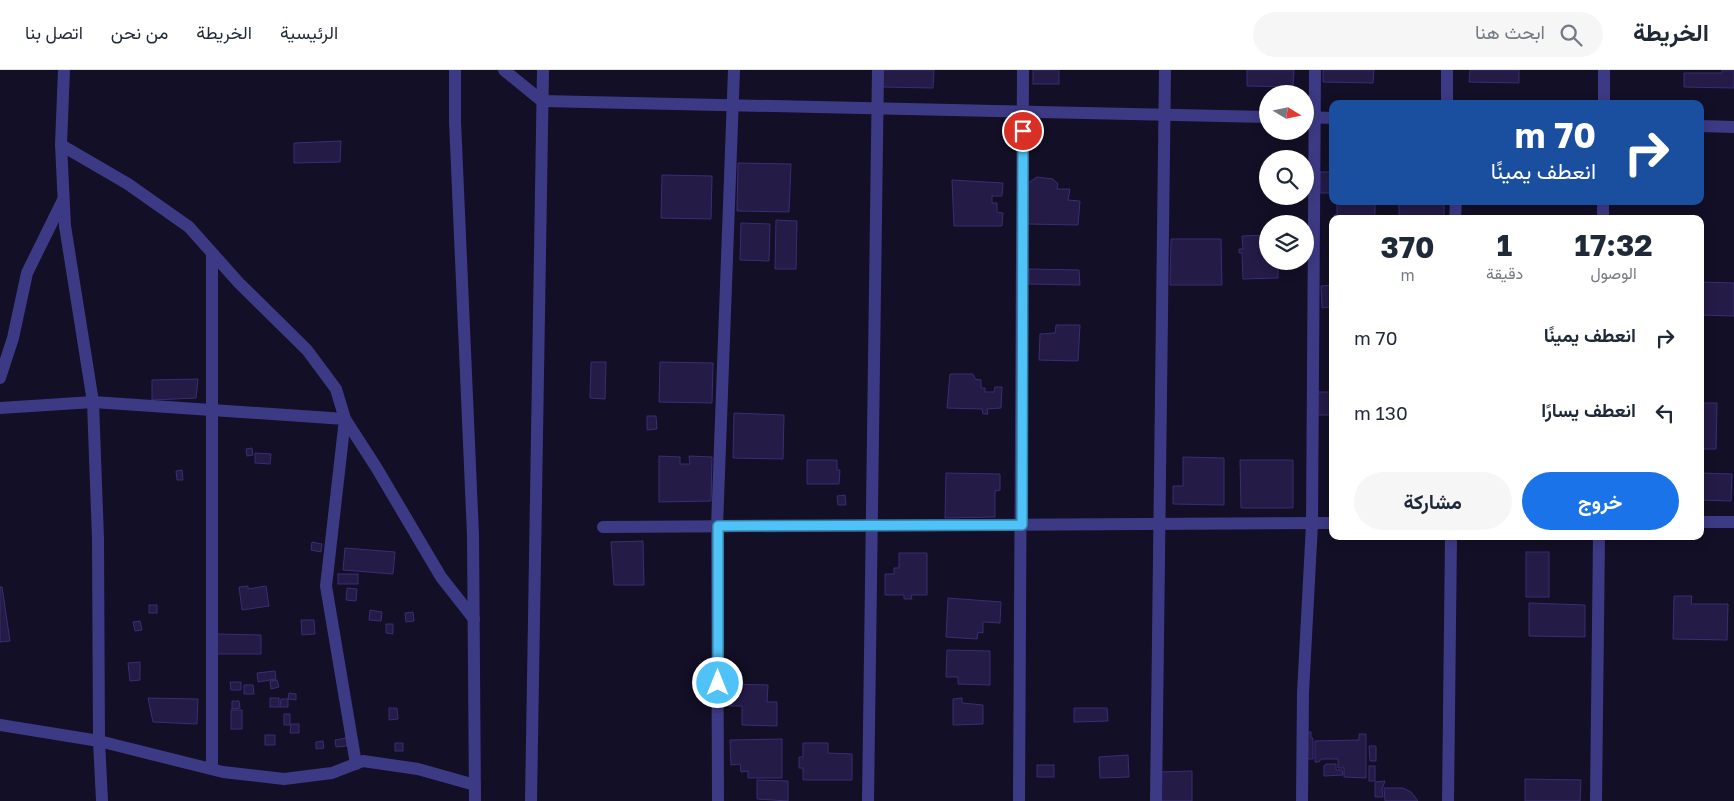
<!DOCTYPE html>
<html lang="ar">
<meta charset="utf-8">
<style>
:root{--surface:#fff;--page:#f6f6f7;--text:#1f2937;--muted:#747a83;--line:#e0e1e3;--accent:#1a73e8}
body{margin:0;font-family:"Golos Text",Vazirmatn,sans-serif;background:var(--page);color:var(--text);direction:rtl;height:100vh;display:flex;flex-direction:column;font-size:19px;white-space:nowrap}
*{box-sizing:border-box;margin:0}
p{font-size:16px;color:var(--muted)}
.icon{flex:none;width:28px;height:28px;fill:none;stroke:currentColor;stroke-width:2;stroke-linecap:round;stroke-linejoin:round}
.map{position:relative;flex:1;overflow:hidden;direction:ltr}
.drawer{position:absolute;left:1329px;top:145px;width:375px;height:325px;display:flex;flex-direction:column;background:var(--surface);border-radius:10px;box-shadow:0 2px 12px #0003;direction:rtl}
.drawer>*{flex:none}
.guide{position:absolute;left:1329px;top:30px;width:375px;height:105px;border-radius:10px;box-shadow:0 2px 12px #0003;direction:rtl;background:#1a4fa0;color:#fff;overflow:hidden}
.needle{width:32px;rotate:100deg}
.fabs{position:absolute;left:1259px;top:15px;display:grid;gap:10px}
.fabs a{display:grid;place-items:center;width:55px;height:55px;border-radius:50%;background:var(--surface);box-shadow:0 2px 12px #0003;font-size:25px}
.pin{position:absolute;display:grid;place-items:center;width:42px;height:42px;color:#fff;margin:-21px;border:2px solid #fff;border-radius:50%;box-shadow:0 1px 5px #0007}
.me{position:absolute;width:55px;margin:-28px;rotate:0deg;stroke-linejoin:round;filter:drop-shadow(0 0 4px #0008)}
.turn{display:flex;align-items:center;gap:18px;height:105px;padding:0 25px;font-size:22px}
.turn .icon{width:65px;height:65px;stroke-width:2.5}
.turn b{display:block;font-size:35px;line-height:42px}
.eta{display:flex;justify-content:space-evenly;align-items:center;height:85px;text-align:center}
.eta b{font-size:30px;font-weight:700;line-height:35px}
.cta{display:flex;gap:10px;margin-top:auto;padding:10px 25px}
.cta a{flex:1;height:58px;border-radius:30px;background:var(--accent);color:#fff;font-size:20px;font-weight:700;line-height:58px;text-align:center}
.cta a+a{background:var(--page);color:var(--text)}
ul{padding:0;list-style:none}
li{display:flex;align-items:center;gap:15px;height:75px;padding:0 25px}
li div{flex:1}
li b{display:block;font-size:19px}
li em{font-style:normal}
header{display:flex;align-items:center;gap:30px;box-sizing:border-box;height:70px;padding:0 25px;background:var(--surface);border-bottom:1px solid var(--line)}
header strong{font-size:24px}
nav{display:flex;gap:28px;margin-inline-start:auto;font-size:18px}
.search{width:350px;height:45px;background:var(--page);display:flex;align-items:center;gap:12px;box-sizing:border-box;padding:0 18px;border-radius:28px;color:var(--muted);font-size:19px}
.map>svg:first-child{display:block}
.building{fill:#241b47;stroke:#3b2d73}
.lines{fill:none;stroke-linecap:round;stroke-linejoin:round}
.minor{stroke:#3d3a85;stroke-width:12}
.tertiary{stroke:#3d3a85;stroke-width:12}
.route-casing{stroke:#337fa1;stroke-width:12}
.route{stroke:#4fc3f7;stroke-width:9}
</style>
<header>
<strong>الخريطة</strong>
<div class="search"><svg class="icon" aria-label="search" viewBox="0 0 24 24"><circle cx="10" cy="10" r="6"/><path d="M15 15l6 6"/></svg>ابحث هنا</div>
<nav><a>الرئيسية</a><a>الخريطة</a><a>من نحن</a><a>اتصل بنا</a></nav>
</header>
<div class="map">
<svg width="1734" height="731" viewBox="0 0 1734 731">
<rect width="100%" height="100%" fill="#130f26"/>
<g class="building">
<path d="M 883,0 L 934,0 L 933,18 L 883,17 Z"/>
<rect x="1033" y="0" width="26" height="14"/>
<path d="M 1247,0 L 1294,0 L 1293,17 L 1247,16 Z"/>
<path d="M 1323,0 L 1374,0 L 1373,13 L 1323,12 Z"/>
<path d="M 1470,0 L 1519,0 L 1519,13 L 1469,12 Z"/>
<path d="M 1722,0 L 1734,0 L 1734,18 L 1684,17 L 1684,3 L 1722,3 Z"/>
<path d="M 341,71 L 340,92 L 294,93 L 294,73 Z"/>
<path d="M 738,93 L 791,94 L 789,142 L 737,141 Z"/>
<rect x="1320" y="102" width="12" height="21"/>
<path d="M 662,105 L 712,106 L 711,149 L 661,148 Z"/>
<path d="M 1037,107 L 1053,109 L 1058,114 L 1057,119 L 1070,119 L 1068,130 L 1080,131 L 1078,155 L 1028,154 L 1028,113 Z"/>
<path d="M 952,110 L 1003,113 L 1002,126 L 992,126 L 992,133 L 997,133 L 997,142 L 1003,143 L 1002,156 L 954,156 Z"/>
<path d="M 1337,131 L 1375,131 L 1375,149 L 1334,149 L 1334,145 L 1337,145 Z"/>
<rect x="1399" y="131" width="45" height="18"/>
<path d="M 776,150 L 797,151 L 796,199 L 775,199 Z"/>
<path d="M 741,153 L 770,154 L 769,191 L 740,190 Z"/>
<path d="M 1268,165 L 1268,191 L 1278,191 L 1278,208 L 1243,209 L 1242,183 L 1239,183 L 1239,179 L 1243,179 L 1242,166 Z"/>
<path d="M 1171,169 L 1221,169 L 1222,215 L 1170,215 Z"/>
<path d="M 1029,199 L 1079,200 L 1080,215 L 1029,214 Z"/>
<path d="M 1700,212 L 1734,213 L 1734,246 L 1700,245 Z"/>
<path d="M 1332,215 L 1332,237 L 1322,238 L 1321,216 Z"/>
<path d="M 1056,255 L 1080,255 L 1078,291 L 1039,290 L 1040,264 L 1055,263 Z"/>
<path d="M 591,292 L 606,292 L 605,329 L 590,328 Z"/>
<path d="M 660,292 L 713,293 L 712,333 L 659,332 Z"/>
<path d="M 950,304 L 973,304 L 975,309 L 981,310 L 981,318 L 985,318 L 985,322 L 994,322 L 995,317 L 1002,317 L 1001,338 L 987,339 L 988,344 L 983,344 L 982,339 L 947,338 Z"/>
<path d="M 198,309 L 196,328 L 152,330 L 152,310 Z"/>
<rect x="1316" y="322" width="16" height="23"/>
<path d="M 1700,333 L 1717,333 L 1716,379 L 1700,379 Z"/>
<path d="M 734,343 L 784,345 L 783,389 L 733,388 Z"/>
<path d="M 647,346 L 656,346 L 657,359 L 647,360 Z"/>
<path d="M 252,378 L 253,385 L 247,386 L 246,379 Z"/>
<path d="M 255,383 L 271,384 L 270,394 L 255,393 Z"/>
<path d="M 659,386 L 680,387 L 680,394 L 690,394 L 689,386 L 712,387 L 711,431 L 659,432 Z"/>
<path d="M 1183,387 L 1224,388 L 1224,435 L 1173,434 L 1173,416 L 1183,416 Z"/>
<path d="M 807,390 L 837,390 L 837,400 L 840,400 L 839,414 L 807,414 Z"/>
<path d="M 1240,390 L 1293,390 L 1293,438 L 1241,438 Z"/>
<path d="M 182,400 L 183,410 L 177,410 L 176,401 Z"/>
<path d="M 946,403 L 1000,404 L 1000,420 L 995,421 L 995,447 L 945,448 Z"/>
<path d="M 1700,403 L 1732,404 L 1731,431 L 1700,430 Z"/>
<path d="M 845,425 L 846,435 L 838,435 L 837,426 Z"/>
<path d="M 643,471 L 644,515 L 614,515 L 611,472 Z"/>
<path d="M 312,472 L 322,474 L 321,482 L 311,480 Z"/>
<path d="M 345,478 L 395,482 L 393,504 L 343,500 Z"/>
<rect x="1526" y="482" width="23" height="45"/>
<path d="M 899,483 L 927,483 L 927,525 L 911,525 L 912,529 L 904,529 L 904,525 L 885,525 L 885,504 L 894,504 L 894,498 L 899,498 Z"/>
<rect x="338" y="504" width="20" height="10"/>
<path d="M 248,516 L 248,519 L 266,516 L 269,536 L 242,540 L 239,517 Z"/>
<path d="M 0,517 L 2,517 L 10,571 L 0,572 Z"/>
<path d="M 347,518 L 357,519 L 356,531 L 346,530 Z"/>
<path d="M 1674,526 L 1692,526 L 1691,534 L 1728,534 L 1727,570 L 1673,569 Z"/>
<path d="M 948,528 L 1001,532 L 1000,553 L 983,552 L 983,563 L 978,562 L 977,569 L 946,567 Z"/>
<path d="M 1529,533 L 1585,535 L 1585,567 L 1529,566 Z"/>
<rect x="149" y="535" width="8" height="8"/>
<path d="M 370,540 L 382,542 L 381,551 L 369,550 Z"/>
<path d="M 413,542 L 414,551 L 406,552 L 405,543 Z"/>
<path d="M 301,550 L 314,550 L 315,564 L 302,565 Z"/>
<path d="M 140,551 L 142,560 L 135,561 L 133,552 Z"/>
<path d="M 386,554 L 393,554 L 393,564 L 386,563 Z"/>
<path d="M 216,564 L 261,565 L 261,584 L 215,584 Z"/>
<path d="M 947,580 L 990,581 L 990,615 L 958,614 L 958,607 L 946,607 Z"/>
<path d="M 140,592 L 140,610 L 130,611 L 128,593 Z"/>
<path d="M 275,601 L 276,609 L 258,612 L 257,603 Z"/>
<path d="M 277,610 L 279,617 L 271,619 L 270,611 Z"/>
<path d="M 230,612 L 241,612 L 241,620 L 231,620 Z"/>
<path d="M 730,614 L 768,615 L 767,632 L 777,632 L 777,656 L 742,655 L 742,636 L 729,636 Z"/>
<path d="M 244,615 L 253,615 L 254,624 L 244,624 Z"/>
<path d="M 289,623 L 296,624 L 296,630 L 288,629 Z"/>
<path d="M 148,628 L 198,629 L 197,654 L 153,652 Z"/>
<rect x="270" y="628" width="9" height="9"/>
<path d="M 962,628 L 962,633 L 983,635 L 983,654 L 953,655 L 953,629 Z"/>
<path d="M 281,629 L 288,629 L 288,637 L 280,637 Z"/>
<path d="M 232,631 L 239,631 L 240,638 L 232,639 Z"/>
<path d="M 389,638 L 397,638 L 398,649 L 389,650 Z"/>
<path d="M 1074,638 L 1107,638 L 1108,651 L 1074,652 Z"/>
<rect x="231" y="640" width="11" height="19"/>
<rect x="284" y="644" width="6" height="11"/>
<path d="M 291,654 L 299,654 L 299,663 L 290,663 Z"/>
<path d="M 1304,662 L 1311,662 L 1311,668 L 1313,668 L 1313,689 L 1305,689 Z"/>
<path d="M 1359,664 L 1366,664 L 1366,708 L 1344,707 L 1344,698 L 1338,698 L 1338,689 L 1321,689 L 1319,692 L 1315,692 L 1315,671 L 1359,670 Z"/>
<rect x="265" y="665" width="10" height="10"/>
<path d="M 346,668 L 347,676 L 336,677 L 335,670 Z"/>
<path d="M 782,669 L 782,708 L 748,708 L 748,701 L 741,702 L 740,694 L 731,695 L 730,670 Z"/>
<path d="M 323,671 L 324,678 L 316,679 L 316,672 Z"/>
<rect x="395" y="673" width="8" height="8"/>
<path d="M 803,673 L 828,673 L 828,683 L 852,684 L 852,710 L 803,710 L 803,698 L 799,698 L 799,687 L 803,687 Z"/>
<path d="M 1369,676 L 1376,676 L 1376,691 L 1370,691 Z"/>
<path d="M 1128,685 L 1129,707 L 1100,708 L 1099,687 Z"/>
<path d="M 1326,694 L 1336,694 L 1336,700 L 1342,700 L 1343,705 L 1324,706 L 1324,696 Z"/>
<rect x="1037" y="695" width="17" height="12"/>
<rect x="1369" y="696" width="6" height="15"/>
<path d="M 1192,701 L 1192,731 L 1161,731 L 1160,702 Z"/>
<path d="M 1525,709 L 1581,710 L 1580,731 L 1525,731 Z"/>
<path d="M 757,710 L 788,711 L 788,731 L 757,729 Z"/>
<path d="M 1385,711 L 1382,719 L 1383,727 L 1375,727 L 1375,712 Z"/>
<path d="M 1384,718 L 1403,718 L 1411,722 L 1418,731 L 1385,731 Z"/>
</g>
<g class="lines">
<g class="minor">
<path d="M 64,0 L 61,75 L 65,156 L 93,332 L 98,469 L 99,671 L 102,731"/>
<path d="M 455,0 L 455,51 L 473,465 L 475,731"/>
<path d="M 504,0 L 542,31"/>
<path d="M 1447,34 L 1447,0"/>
<path d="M 1604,34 L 1604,0"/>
<path d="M 61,75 L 128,114 L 189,157 L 239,213 L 307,280 L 336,319 L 345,349 L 376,397 L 441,507 L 474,549"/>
<path d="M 1455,149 L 1456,131"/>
<path d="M 1603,149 L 1603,131"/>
<path d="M 0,308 L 13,268 L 27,203 L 63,130"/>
<path d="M 0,338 L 93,332 L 345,349 L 326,516 L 356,694"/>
<path d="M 1700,452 L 1734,452"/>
<path d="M 603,457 L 1332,453"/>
<path d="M 0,655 L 99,671 L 223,702 L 284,709 L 332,703 L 363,691 L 418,699 L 475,715"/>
<path d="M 212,699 L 212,183"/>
<path d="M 718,731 L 717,457 L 734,0"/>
<path d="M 868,731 L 878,0"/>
<path d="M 1019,731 L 1023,0"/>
<path d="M 1156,731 L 1165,0"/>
<path d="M 1302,731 L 1303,623 L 1312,454 L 1315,0"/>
<path d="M 1448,731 L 1451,466"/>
<path d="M 1596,731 L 1599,466"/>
</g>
<g class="tertiary">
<path d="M 542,31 L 1268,47"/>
<path d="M 1305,47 L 1332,48"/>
<path d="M 1700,56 L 1734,57"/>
<path d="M 531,731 L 543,0"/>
</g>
</g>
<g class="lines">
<defs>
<path id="route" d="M 718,613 L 718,456 L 1022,455 L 1023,61"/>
</defs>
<use href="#route" class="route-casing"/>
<use href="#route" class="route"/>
</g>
</svg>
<div class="fabs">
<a><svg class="needle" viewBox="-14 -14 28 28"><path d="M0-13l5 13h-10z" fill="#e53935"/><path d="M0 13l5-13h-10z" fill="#747a83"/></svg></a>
<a><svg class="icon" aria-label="search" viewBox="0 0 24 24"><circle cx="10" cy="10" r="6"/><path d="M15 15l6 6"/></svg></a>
<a><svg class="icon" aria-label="layers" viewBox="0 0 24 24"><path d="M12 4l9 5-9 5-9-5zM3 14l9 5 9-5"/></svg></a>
</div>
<div class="pin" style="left:1023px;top:61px;background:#d93025"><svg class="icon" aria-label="arrive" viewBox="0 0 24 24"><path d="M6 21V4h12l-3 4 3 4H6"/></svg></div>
<svg class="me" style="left:718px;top:613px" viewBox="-20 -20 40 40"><circle r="17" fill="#4fc3f7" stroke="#fff" stroke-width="3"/><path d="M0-11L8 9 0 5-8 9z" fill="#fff"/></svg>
<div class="guide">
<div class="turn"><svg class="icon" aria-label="right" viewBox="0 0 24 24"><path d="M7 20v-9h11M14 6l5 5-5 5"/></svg><div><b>70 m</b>انعطف يمينًا</div></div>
</div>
<section class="drawer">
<div class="eta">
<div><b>17:32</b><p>الوصول</p></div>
<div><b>1</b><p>دقيقة</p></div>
<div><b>370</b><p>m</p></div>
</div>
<ul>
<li><svg class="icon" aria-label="right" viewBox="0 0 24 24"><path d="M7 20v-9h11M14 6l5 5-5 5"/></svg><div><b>انعطف يمينًا</b></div><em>70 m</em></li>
<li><svg class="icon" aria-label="left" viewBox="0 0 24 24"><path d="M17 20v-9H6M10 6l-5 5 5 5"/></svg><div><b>انعطف يسارًا</b></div><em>130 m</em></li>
</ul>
<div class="cta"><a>خروج</a><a>مشاركة</a></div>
</section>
</div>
